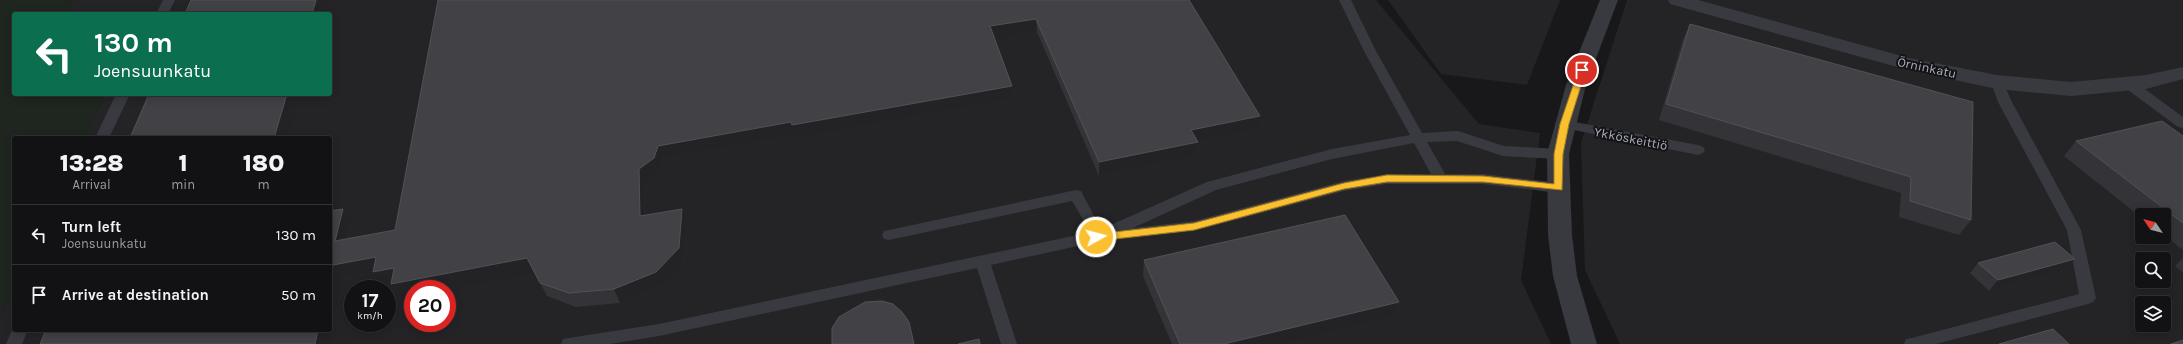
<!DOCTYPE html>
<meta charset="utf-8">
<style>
:root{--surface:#121214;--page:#1f2022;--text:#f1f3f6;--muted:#9c9ea0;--line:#313234}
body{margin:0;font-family:Karla,sans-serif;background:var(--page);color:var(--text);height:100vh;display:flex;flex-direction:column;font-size:15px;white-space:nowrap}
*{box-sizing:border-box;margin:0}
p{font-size:13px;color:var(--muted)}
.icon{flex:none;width:22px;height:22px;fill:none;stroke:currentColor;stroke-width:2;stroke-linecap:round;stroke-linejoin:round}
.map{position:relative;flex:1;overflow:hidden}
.details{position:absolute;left:12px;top:136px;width:320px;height:196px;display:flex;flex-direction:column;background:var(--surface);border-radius:4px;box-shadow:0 2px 10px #0003,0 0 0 1px var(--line)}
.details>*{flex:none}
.guide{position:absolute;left:12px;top:12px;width:320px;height:84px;border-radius:4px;box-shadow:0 2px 10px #0003,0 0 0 1px var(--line);background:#0b6e4f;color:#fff;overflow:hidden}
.needle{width:26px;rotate:305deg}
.tools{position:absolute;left:2135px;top:208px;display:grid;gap:8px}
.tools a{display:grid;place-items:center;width:36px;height:36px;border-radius:4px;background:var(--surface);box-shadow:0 2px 10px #0003,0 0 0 1px var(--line);font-size:20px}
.speed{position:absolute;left:344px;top:280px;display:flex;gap:8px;font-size:20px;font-weight:700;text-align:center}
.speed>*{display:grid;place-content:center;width:52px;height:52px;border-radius:50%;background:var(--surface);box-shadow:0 2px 10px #0003,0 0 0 1px var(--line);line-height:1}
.speed small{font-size:10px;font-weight:400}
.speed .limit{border:6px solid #d22;background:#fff;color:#111}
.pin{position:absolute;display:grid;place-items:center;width:34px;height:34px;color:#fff;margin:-17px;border:2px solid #fff;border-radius:50%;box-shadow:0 1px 4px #0007}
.me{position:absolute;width:44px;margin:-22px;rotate:83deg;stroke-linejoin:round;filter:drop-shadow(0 0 3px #0008)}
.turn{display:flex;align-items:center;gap:14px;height:84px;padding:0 16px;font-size:18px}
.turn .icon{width:52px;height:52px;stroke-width:2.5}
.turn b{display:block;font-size:28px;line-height:34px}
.eta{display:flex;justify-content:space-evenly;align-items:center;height:68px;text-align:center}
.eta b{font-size:24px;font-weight:800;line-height:28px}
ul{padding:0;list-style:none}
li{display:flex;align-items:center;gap:12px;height:60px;padding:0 16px;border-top:1px solid var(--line)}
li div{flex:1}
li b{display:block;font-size:15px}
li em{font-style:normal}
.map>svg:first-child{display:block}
.built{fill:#242427;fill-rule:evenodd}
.green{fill:#1e261f}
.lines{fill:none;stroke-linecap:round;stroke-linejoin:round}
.service{fill:#393a40;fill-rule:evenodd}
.minor{fill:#393a40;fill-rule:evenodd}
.tertiary{fill:#393a40;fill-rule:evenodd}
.wall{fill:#343438}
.shaded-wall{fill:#232326}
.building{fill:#414146;stroke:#515258}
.route{fill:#fbc030;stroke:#a37d1f}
.labels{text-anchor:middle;stroke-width:4;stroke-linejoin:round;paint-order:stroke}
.street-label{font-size:13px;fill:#aaaebb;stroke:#131315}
</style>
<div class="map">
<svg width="2183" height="344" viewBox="0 0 2183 344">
<rect width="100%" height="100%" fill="#18181a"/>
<g class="built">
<path d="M 73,0 L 1376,0 L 1479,124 L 1540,133 L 1521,280 L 1551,344 L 0,344 L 0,316 L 14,287 L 14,330 L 330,330 L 330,138 L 84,138 L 105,94 L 330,94 L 330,14 L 63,14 ZM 353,289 L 387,289 L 387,323 L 353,323 ZM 413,289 L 447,289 L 447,323 L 413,323 Z"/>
<path d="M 1388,0 L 1560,0 L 1527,85 L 1441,74 Z"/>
<path d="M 1627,0 L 2183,0 L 2183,344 L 1620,344 L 1585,270 L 1581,143 ZM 2142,215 L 2164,215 L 2164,237 L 2142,237 ZM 2142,259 L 2164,259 L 2164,281 L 2142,281 ZM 2142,303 L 2164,303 L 2164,325 L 2142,325 Z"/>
</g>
<path class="green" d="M 0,0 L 73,0 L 63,14 L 14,14 L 14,94 L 105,94 L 84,138 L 14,138 L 14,287 L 0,316 Z"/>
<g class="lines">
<g class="service">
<path d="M 163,0 L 175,0 L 168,14 L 156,14 Z"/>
<path d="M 1339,0 L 1351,0 L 1376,51 L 1422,133 L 1458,131 L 1504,146 L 1558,149 L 1563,151 L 1565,154 L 1563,157 L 1558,159 L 1503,156 L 1457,141 L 1427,142 L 1445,174 L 1483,174 L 1559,183 L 1564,184 L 1566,188 L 1564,192 L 1559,193 L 1483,184 L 1387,184 L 1344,191 L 1194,231 L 1096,242 L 991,265 L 1017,344 L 1001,344 L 977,268 L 659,336 L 610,344 L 561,344 L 563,339 L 569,338 L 659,324 L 1087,233 L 1084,221 L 1072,201 L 889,240 L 884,239 L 882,235 L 884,231 L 889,230 L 1076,190 L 1081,191 L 1102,231 L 1104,228 L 1207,182 L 1332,149 L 1410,135 L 1364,51 ZM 1414,143 L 1431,174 L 1387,174 L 1344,181 L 1194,221 L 1133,228 L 1216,190 L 1332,159 Z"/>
<path d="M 1997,78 L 2003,82 L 2012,102 L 2081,230 L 2096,298 L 2093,302 L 2088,304 L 1936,344 L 1904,344 L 1906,339 L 1912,338 L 2079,294 L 2067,230 L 1998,102 L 1991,82 Z"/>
<path d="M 2129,80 L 2134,81 L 2183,117 L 2183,128 L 2178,127 L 2124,87 L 2123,84 L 2124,81 Z"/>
<path d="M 116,94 L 130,94 L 109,138 L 95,138 Z"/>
<path d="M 1564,120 L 1698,145 L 1703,147 L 1705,150 L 1703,153 L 1698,155 L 1559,127 L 1557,124 L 1559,121 Z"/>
<path d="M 14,326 L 14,330 L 28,330 L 22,344 L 6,344 Z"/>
</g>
<path class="minor" d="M 1668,0 L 1698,0 L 1909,58 L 1997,75 L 2071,82 L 2146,75 L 2183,67 L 2183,79 L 2146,89 L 2071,96 L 1997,89 L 1908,70 L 1670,4 Z"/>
<path class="tertiary" d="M 1600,0 L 1618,0 L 1586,85 L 1569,154 L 1572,235 L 1577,276 L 1597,344 L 1571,344 L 1553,276 L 1548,235 L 1547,154 L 1566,85 Z"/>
</g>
<g class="wall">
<path d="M 438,0 L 1189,0 L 1258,130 L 1198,142 L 1196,156 L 1099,176 L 1037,32 L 995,39 L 1012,86 L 1013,99 L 795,139 L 794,136 L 662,159 L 659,172 L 644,183 L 645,215 L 687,222 L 683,262 L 661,286 L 620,303 L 576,307 L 547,296 L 534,272 L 413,289 L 413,295 L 399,298 L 391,284 L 381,286 L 373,273 L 342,278 L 330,211 L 351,222 L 348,239 L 395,230 Z"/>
<path d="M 1690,24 L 1971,220 L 1959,235 L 1899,217 L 1901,193 L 1659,120 L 1683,39 Z"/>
<path d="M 2183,136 L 2183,250 L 2164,235 L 2164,215 L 2142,215 L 2142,218 L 2064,156 L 2076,141 Z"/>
<path d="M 2183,258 L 2183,273 L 2175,266 Z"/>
<path d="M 2075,259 L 2067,270 L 1989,291 L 1970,273 L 1978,263 Z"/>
<path d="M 1144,260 L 1399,302 L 1394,317 L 1285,344 L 1172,344 L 1143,276 Z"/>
</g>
<g class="shaded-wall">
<path d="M 316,0 L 327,0 L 323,14 L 312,14 Z"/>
<path d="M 1036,19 L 1037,32 L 991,40 L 990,26 Z"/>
<path d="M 1012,86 L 1013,99 L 795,139 L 794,136 L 662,159 L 659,172 L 644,183 L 645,230 L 640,216 L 639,169 L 658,146 L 791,122 Z"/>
<path d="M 287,94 L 300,94 L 287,138 L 274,138 Z"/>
<path d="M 1260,116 L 1258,130 L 1198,142 L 1196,156 L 1099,176 L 1099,162 L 1191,130 Z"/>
<path d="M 343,209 L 351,222 L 344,255 L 335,241 Z"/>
<path d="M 682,209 L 687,222 L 683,262 L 661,286 L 620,303 L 614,289 Z"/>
<path d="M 376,257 L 394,268 L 402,282 L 381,286 L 373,273 L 342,278 L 328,344 L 315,344 L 318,330 L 330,330 L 330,278 L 333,265 Z"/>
<path d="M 527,258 L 534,272 L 446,289 L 413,289 L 413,295 L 399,298 L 391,284 Z"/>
<path d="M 2075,259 L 2067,270 L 1989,291 L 1998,280 Z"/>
<path d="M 1399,302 L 1394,317 L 1285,344 L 1224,344 Z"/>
</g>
<g class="building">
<path d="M 191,0 L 316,0 L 312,14 L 185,14 Z"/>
<path d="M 438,0 L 1189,0 L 1260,116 L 1191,130 L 1198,142 L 1099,162 L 1036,19 L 990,26 L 1012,86 L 792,125 L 791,122 L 658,146 L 654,158 L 639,169 L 640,216 L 682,209 L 679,248 L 656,272 L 614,289 L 569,293 L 540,283 L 527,258 L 391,284 L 394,268 L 373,272 L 376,257 L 333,265 L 330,278 L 330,211 L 343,209 L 335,241 L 395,230 Z"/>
<path d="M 1690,24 L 1973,102 L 1971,220 L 1910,201 L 1911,177 L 1666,104 Z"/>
<path d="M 149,94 L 287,94 L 274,138 L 130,138 Z"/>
<path d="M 2162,121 L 2183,136 L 2183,223 L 2076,141 Z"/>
<path d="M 1345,215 L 1399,302 L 1224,344 L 1180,344 L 1144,260 Z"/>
<path d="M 2055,242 L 2075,259 L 1998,280 L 1978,263 Z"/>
<path d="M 882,301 L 893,304 L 902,312 L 909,322 L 914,344 L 832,344 L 832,328 L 839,317 L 865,302 Z"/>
<path d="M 2053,329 L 2069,344 L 1999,344 Z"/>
<path d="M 46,330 L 318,330 L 315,344 L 40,344 Z"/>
<path d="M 979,339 L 980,344 L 958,344 Z"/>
<path d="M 2183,340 L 2183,344 L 2171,344 Z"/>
</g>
<path class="route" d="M 1579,68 L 1586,70 L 1569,124 L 1563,154 L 1562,190 L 1483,182 L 1387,182 L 1344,189 L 1194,230 L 1096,241 L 1091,237 L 1096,234 L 1194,223 L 1344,183 L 1387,175 L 1483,176 L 1554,184 L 1554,154 L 1560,124 Z"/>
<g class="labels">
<g class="street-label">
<text transform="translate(1927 67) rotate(12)" y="5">Örninkatu</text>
<text transform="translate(1631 138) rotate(11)" y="5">Ykköskeittiö</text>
</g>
</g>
</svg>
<div class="tools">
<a><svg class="needle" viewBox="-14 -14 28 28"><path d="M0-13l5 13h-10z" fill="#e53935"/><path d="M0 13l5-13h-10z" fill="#9c9ea0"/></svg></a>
<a><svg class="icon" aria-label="search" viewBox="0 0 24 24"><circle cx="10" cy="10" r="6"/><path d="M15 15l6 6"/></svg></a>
<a><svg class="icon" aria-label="layers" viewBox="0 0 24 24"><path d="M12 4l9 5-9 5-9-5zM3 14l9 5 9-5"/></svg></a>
</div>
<div class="speed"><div>17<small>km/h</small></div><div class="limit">20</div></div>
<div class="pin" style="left:1582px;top:70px;background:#d93025"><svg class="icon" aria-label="arrive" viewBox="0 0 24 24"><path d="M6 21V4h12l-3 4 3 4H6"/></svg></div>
<svg class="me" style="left:1096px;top:237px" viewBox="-20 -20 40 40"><circle r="17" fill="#fbc030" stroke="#fff" stroke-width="3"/><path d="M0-11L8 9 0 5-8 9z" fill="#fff"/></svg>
<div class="guide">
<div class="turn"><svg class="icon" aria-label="left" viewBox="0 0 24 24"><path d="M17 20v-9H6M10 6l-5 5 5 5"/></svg><div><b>130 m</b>Joensuunkatu</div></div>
</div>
<section class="details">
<div class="eta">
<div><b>13:28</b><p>Arrival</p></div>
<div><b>1</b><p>min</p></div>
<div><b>180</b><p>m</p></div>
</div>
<ul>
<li><svg class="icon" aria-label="left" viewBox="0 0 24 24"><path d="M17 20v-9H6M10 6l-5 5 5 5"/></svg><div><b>Turn left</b><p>Joensuunkatu</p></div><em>130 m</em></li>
<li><svg class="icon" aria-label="arrive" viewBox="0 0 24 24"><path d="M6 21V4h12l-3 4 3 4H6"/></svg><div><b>Arrive at destination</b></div><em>50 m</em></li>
</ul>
</section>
</div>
